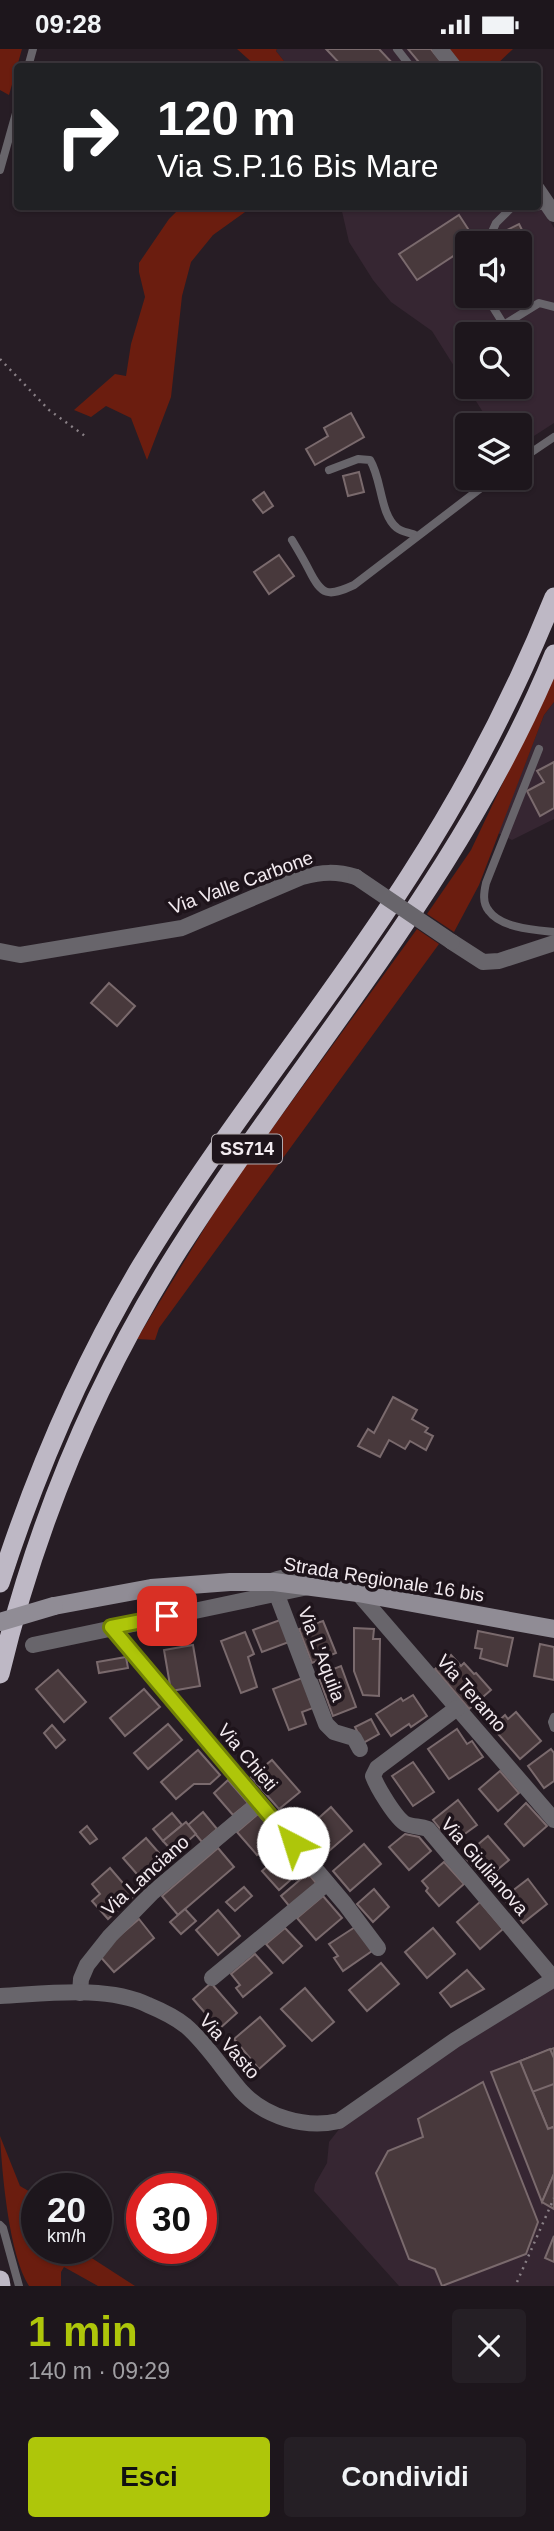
<!DOCTYPE html>
<html lang="it">
<meta charset="utf-8">
<style>
:root{--surface:#1d161c;--page:#251f25;--text:#f1f3f6;--muted:#a09fa3;--line:#3b353b;--accent:#aec60a}
body{margin:0;font-family:Arial,sans-serif;background:var(--page);color:var(--text);height:100vh;display:flex;flex-direction:column;font-size:26px;white-space:nowrap}
*{box-sizing:border-box;margin:0}
p{font-size:23px;color:var(--muted)}
.icon{flex:none;width:38px;height:38px;fill:none;stroke:currentColor;stroke-width:2;stroke-linecap:round;stroke-linejoin:round}
.map{position:relative;height:2237px;overflow:hidden}
.sheet{display:flex;flex-direction:column;background:var(--surface);flex:1}
.sheet>*{flex:none}
.guide{position:absolute;left:14px;top:14px;width:527px;height:147px;border-radius:7px;box-shadow:0 2px 5px #0004,0 0 0 2px var(--line);background:#202124;color:#fff;overflow:hidden}
.controls{position:absolute;left:455px;top:182px;display:grid;gap:14px}
.controls a{display:grid;place-items:center;width:77px;height:77px;border-radius:7px;background:var(--surface);box-shadow:0 2px 5px #0004,0 0 0 2px var(--line);font-size:35px}
.speed{position:absolute;left:21px;top:2124px;display:flex;gap:14px;font-size:35px;font-weight:700;text-align:center}
.speed>*{display:grid;place-content:center;width:91px;height:91px;border-radius:50%;background:var(--surface);box-shadow:0 2px 5px #0004,0 0 0 2px var(--line);line-height:1}
.speed small{font-size:18px;font-weight:400}
.speed .limit{border:10px solid #d22;background:#fff;color:#111}
.pin{position:absolute;display:grid;place-items:center;width:60px;height:60px;color:#fff;margin:-30px;border-radius:14px;box-shadow:0 4px 10px #0006}
.me{position:absolute;width:77px;margin:-38px;rotate:320deg;stroke-linejoin:round;filter:drop-shadow(0 0 5px #0008)}
.turn{display:flex;align-items:center;gap:24px;height:147px;padding:0 28px;font-size:32px}
.turn .icon{width:91px;height:91px;stroke-width:2.5}
.turn b{display:block;font-size:49px;line-height:60px}
.round{display:grid;place-items:center;flex:none;width:74px;height:74px;border-radius:7px;background:var(--page)}
.summary{display:flex;align-items:center;justify-content:space-between;height:119px;padding:0 28px}
h1{font-size:42px;font-weight:700;line-height:52px;color:var(--accent)}
.primary-button{display:flex;gap:14px;margin-top:auto;padding:14px 28px}
.primary-button a{flex:1;height:80px;border-radius:7px;background:var(--accent);color:#111;font-size:28px;font-weight:700;line-height:80px;text-align:center}
.primary-button a+a{background:var(--page);color:var(--text)}
.status{display:flex;justify-content:space-between;align-items:center;height:49px;padding:0 35px;background:var(--surface);direction:ltr}
.status svg{height:19px;fill:currentColor}
.map>svg:first-child{display:block}
.built{fill:#362632;fill-rule:evenodd}
.green{fill:#6b1d0f}
.building{fill:#48393c;stroke:#7a6a6d;stroke-width:2}
.lines{fill:none;stroke-linecap:round;stroke-linejoin:round}
.path{stroke:#8a8187;stroke-width:2.5;stroke-dasharray:2 5;stroke-linecap:butt}
.service{stroke:#68656b;stroke-width:8}
.minor{stroke:#68656b;stroke-width:16}
.secondary{stroke:#908c95;stroke-width:18}
.trunk{stroke:#beb8c5;stroke-width:19}
.minor-bridge{stroke:#68656b;stroke-width:16}
.secondary-bridge{stroke:#908c95;stroke-width:18}
.route-casing{stroke:#718106;stroke-width:18}
.route{stroke:#aec60a;stroke-width:12}
.labels{text-anchor:middle;stroke-width:7;stroke-linejoin:round;paint-order:stroke}
.shield{fill:#1e141b;stroke:#b2aaaf;stroke-width:2}
.shield-label{font-size:18px;font-weight:bold;fill:#f2eaef}
.street-label{font-size:19px;fill:#f2eaef;stroke:#1e141b}
</style>
<div class="status"><b>09:28</b><svg viewBox="0 0 49 12"><path d="M0 12V9h3v3zM5 12V6h3v6zM10 12V3h3v9zM15 12V0h3v12zM26 1h20v11H26zM47 4h2v5h-2z"/></svg></div>
<div class="map">
<svg width="554" height="2237" viewBox="0 0 554 2237">
<rect width="100%" height="100%" fill="#271d25"/>
<g class="built">
<path d="M 277,0 L 431,0 L 446,17 L 288,17 L 276,2 Z"/>
<path d="M 537,149 L 554,179 L 554,374 L 520,396 L 520,376 L 491,376 L 432,282 L 391,253 L 373,231 L 349,193 L 341,158 L 537,158 ZM 467,194 L 520,194 L 520,247 L 467,247 ZM 467,285 L 520,285 L 520,338 L 467,338 Z"/>
<path d="M 554,653 L 554,770 L 512,791 L 498,784 L 544,666 Z"/>
<path d="M 554,1938 L 554,2237 L 399,2237 L 314,2142 L 315,2135 L 327,2114 L 329,2093 L 340,2079 L 447,2002 Z"/>
</g>
<g class="green">
<path d="M 0,0 L 22,0 L 9,46 L 0,41 Z"/>
<path d="M 237,0 L 277,0 L 276,2 L 288,17 L 256,17 Z"/>
<path d="M 447,0 L 513,0 L 494,18 L 462,17 Z"/>
<path d="M 181,158 L 252,158 L 213,186 L 191,213 L 182,247 L 171,348 L 147,411 L 131,369 L 106,357 L 91,368 L 74,361 L 115,325 L 126,327 L 131,295 L 145,248 L 139,223 L 139,214 L 169,170 Z"/>
<path d="M 554,626 L 554,653 L 544,666 L 479,836 L 454,883 L 427,865 L 471,801 Z"/>
<path d="M 417,880 L 439,895 L 159,1279 L 155,1291 L 137,1290 L 229,1139 Z"/>
<path d="M 0,2087 L 20,2137 L 37,2147 L 37,2200 L 82,2200 L 87,2206 L 135,2237 L 98,2237 L 64,2218 L 61,2223 L 61,2237 L 29,2237 C 9,2206 2,2124 0,2087 Z"/>
</g>
<g class="building">
<path d="M 326,0 L 379,0 L 396,18 L 343,18 Z"/>
<path d="M 408,0 L 431,0 L 446,18 L 423,18 Z"/>
<path d="M 459,166 L 476,192 L 467,194 L 467,198 L 417,231 L 399,205 Z"/>
<path d="M 519,175 L 525,187 L 508,194 L 503,183 Z"/>
<path d="M 351,364 L 364,388 L 315,416 L 306,400 L 328,387 L 324,379 Z"/>
<path d="M 359,423 L 364,443 L 348,447 L 343,427 Z"/>
<path d="M 264,443 L 273,457 L 263,464 L 253,451 Z"/>
<path d="M 279,506 L 294,527 L 269,545 L 254,523 Z"/>
<path d="M 554,713 L 554,759 L 540,767 L 527,742 L 544,733 L 537,722 Z"/>
<path d="M 109,934 L 135,957 L 117,977 L 91,954 Z"/>
<path d="M 393,1348 L 417,1361 L 412,1370 L 428,1379 L 425,1383 L 433,1387 L 426,1401 L 410,1392 L 405,1400 L 389,1391 L 380,1408 L 358,1397 L 368,1380 L 374,1384 Z"/>
<path d="M 280,1571 L 289,1593 L 262,1603 L 253,1581 Z"/>
<path d="M 323,1572 L 336,1604 L 312,1614 L 299,1580 Z"/>
<path d="M 354,1579 L 374,1580 L 373,1590 L 380,1590 L 379,1647 L 363,1646 L 354,1622 Z"/>
<path d="M 478,1582 L 513,1589 L 507,1617 L 480,1609 L 482,1600 L 475,1599 Z"/>
<path d="M 245,1583 L 254,1605 L 248,1608 L 257,1638 L 241,1644 L 221,1592 Z"/>
<path d="M 540,1595 L 554,1598 L 554,1631 L 534,1627 Z"/>
<path d="M 193,1596 L 200,1637 L 171,1642 L 164,1601 Z"/>
<path d="M 451,1606 L 461,1617 L 464,1614 L 474,1625 L 476,1624 L 491,1641 L 469,1660 L 435,1620 Z"/>
<path d="M 126,1608 L 128,1619 L 99,1624 L 97,1613 Z"/>
<path d="M 341,1617 L 356,1658 L 333,1667 L 318,1626 Z"/>
<path d="M 58,1621 L 86,1653 L 64,1673 L 36,1640 Z"/>
<path d="M 302,1629 L 313,1659 L 302,1663 L 306,1675 L 289,1681 L 273,1640 Z"/>
<path d="M 144,1640 L 160,1658 L 125,1687 L 110,1669 Z"/>
<path d="M 413,1646 L 427,1667 L 411,1678 L 409,1675 L 391,1687 L 376,1665 L 401,1649 L 403,1652 Z"/>
<path d="M 516,1663 L 541,1692 L 520,1710 L 492,1678 L 505,1666 L 508,1670 Z"/>
<path d="M 371,1670 L 379,1685 L 363,1694 L 355,1678 Z"/>
<path d="M 168,1675 L 182,1691 L 148,1720 L 134,1704 Z"/>
<path d="M 52,1676 L 65,1691 L 56,1699 L 44,1684 Z"/>
<path d="M 457,1680 L 467,1695 L 472,1692 L 483,1708 L 449,1730 L 428,1700 Z"/>
<path d="M 551,1700 L 554,1704 L 554,1732 L 544,1739 L 528,1717 Z"/>
<path d="M 198,1701 L 220,1726 L 210,1735 L 194,1735 L 176,1750 L 161,1733 Z"/>
<path d="M 272,1711 L 300,1743 L 279,1760 L 251,1728 Z"/>
<path d="M 413,1713 L 434,1743 L 413,1757 L 392,1727 Z"/>
<path d="M 500,1722 L 519,1744 L 498,1762 L 479,1740 Z"/>
<path d="M 228,1731 L 248,1754 L 233,1766 L 214,1744 Z"/>
<path d="M 458,1751 L 477,1776 L 455,1792 L 443,1780 L 441,1781 L 433,1771 Z"/>
<path d="M 526,1754 L 547,1777 L 524,1797 L 505,1775 Z"/>
<path d="M 331,1758 L 352,1782 L 322,1808 L 302,1784 Z"/>
<path d="M 203,1763 L 217,1780 L 202,1793 L 188,1776 Z"/>
<path d="M 172,1764 L 182,1776 L 163,1792 L 153,1780 Z"/>
<path d="M 258,1765 L 278,1788 L 257,1806 L 237,1783 Z"/>
<path d="M 186,1773 L 196,1785 L 174,1804 L 163,1792 Z"/>
<path d="M 87,1777 L 97,1790 L 90,1795 L 80,1783 Z"/>
<path d="M 405,1785 L 419,1788 L 431,1802 L 409,1821 L 389,1798 Z"/>
<path d="M 488,1787 L 509,1811 L 485,1831 L 464,1807 Z"/>
<path d="M 146,1789 L 166,1812 L 143,1832 L 123,1809 Z"/>
<path d="M 364,1795 L 381,1815 L 350,1842 L 333,1822 Z"/>
<path d="M 218,1799 L 234,1818 L 178,1866 L 162,1847 Z"/>
<path d="M 286,1801 L 303,1820 L 279,1841 L 262,1822 Z"/>
<path d="M 444,1813 L 464,1835 L 439,1857 L 426,1842 L 428,1839 L 422,1832 Z"/>
<path d="M 110,1819 L 134,1847 L 108,1870 L 92,1852 L 100,1845 L 92,1835 Z"/>
<path d="M 308,1824 L 317,1835 L 290,1858 L 281,1847 Z"/>
<path d="M 528,1830 L 547,1855 L 523,1874 L 503,1849 Z"/>
<path d="M 244,1838 L 252,1847 L 235,1862 L 226,1853 Z"/>
<path d="M 374,1840 L 389,1858 L 373,1873 L 357,1855 Z"/>
<path d="M 323,1847 L 342,1869 L 316,1891 L 297,1869 Z"/>
<path d="M 480,1853 L 503,1880 L 480,1900 L 457,1873 Z"/>
<path d="M 185,1860 L 196,1872 L 181,1885 L 170,1873 Z"/>
<path d="M 218,1861 L 240,1887 L 218,1906 L 196,1881 Z"/>
<path d="M 139,1870 L 154,1889 L 114,1923 L 98,1905 Z"/>
<path d="M 355,1878 L 372,1902 L 343,1922 L 334,1909 L 338,1907 L 329,1895 Z"/>
<path d="M 285,1879 L 302,1897 L 283,1914 L 266,1895 Z"/>
<path d="M 433,1879 L 455,1905 L 427,1929 L 405,1903 Z"/>
<path d="M 255,1905 L 272,1924 L 243,1948 L 236,1939 L 240,1936 L 231,1925 Z"/>
<path d="M 381,1914 L 399,1935 L 367,1962 L 349,1941 Z"/>
<path d="M 467,1921 L 484,1940 L 451,1958 L 440,1944 Z"/>
<path d="M 211,1934 L 237,1964 L 219,1980 L 193,1950 Z"/>
<path d="M 305,1939 L 334,1973 L 312,1992 L 281,1960 Z"/>
<path d="M 260,1968 L 285,1997 L 259,2020 L 234,1990 Z"/>
<path d="M 554,1999 L 554,2080 L 553,2078 L 548,2080 L 520,2012 Z"/>
<path d="M 550,2000 L 554,2009 L 554,2035 L 532,2043 L 520,2012 Z"/>
<path d="M 520,2012 L 548,2080 L 553,2078 L 554,2080 L 554,2125 L 542,2153 L 491,2023 Z"/>
<path d="M 483,2033 L 538,2173 L 526,2205 L 442,2237 L 435,2220 L 409,2210 L 376,2124 L 388,2102 L 423,2088 L 418,2070 Z"/>
<path d="M 554,2125 L 554,2160 L 542,2153 Z"/>
<path d="M 554,2187 L 554,2213 L 545,2209 Z"/>
</g>
<g class="lines">
<g class="path">
<path d="M 0,310 L 49,361 L 85,387"/>
<path d="M 517,2233 L 554,2149"/>
</g>
<g class="service">
<path d="M 397,0 L 411,18"/>
<path d="M 28,18 L 33,0"/>
<path d="M 0,121 L 18,57"/>
<path d="M 512,158 L 525,159 L 548,156"/>
<path d="M 487,194 L 496,174 L 512,158"/>
<path d="M 486,247 L 504,276"/>
<path d="M 489,285 L 539,254 L 554,258"/>
<path d="M 461,304 L 467,300"/>
<path d="M 520,411 L 554,388"/>
<path d="M 329,421 L 358,410 L 370,411 C 382,430 380,466 397,479 C 403,484 411,483 417,487"/>
<path d="M 292,491 C 298,501 304,511 309,521 C 322,547 328,548 354,536 L 494,429"/>
<path d="M 539,700 L 486,834 C 484,843 482,854 489,862 C 501,879 535,881 554,883"/>
<path d="M 271,1528 C 293,1519 319,1525 339,1535"/>
<path d="M 554,1668 L 552,1673 L 554,1679"/>
<path d="M 0,2176 L 3,2179 L 19,2237"/>
</g>
<g class="minor">
<path d="M 440,0 L 454,18"/>
<path d="M 537,140 L 554,165"/>
<path d="M 452,893 L 483,913 L 499,912 L 554,894"/>
<path d="M 0,902 L 20,906 L 182,879 L 302,828 C 322,823 336,822 356,828"/>
<path d="M 358,1544 L 554,1771"/>
<path d="M 277,1546 L 326,1675 L 334,1683 L 354,1689 L 360,1700"/>
<path d="M 111,1578 L 345,1855 L 378,1899"/>
<path d="M 33,1596 L 308,1538"/>
<path d="M 457,1659 L 377,1719 L 373,1727 C 377,1738 396,1770 406,1775 C 413,1778 420,1777 428,1780 L 554,1930"/>
<path d="M 212,1929 L 327,1834"/>
<path d="M 80,1944 L 81,1930 L 87,1916 L 110,1887 L 152,1844 L 259,1754"/>
<path d="M 0,1947 C 44,1945 107,1936 148,1956 C 160,1961 175,1968 186,1977 C 207,1995 223,2021 241,2042 C 265,2068 305,2080 339,2072 L 455,1991 L 554,1930"/>
</g>
<path class="secondary" d="M 54,1557 L 151,1539 L 230,1533 L 274,1533 L 358,1544 L 554,1580"/>
<g class="trunk">
<path d="M 0,1534 C 36,1423 81,1317 141,1217 C 223,1081 325,959 410,826 C 467,738 515,645 554,548"/>
<path d="M 0,1625 C 36,1475 96,1331 179,1200 C 305,1002 465,824 554,605"/>
<path d="M 0,2231 L 1,2237"/>
</g>
<path class="minor-bridge" d="M 356,828 L 452,893"/>
<path class="secondary-bridge" d="M 0,1573 L 54,1557"/>
</g>
<g class="lines">
<defs>
<path id="route" d="M 167,1567 L 111,1578 L 293,1794"/>
</defs>
<use href="#route" class="route-casing"/>
<use href="#route" class="route"/>
</g>
<g class="labels">
<rect class="shield" x="212" y="1085.5" width="70" height="29" rx="5"/>
<g class="shield-label">
<text x="247" y="1106">SS714</text>
</g>
<g class="street-label">
<text transform="translate(241 833) rotate(-20)" y="7">Via Valle Carbone</text>
<text transform="translate(384 1530) rotate(9)" y="7">Strada Regionale 16 bis</text>
<text transform="translate(322 1605) rotate(69)" y="7">Via L'Aquila</text>
<text transform="translate(472 1644) rotate(49)" y="7">Via Teramo</text>
<text transform="translate(248 1708) rotate(50)" y="7">Via Chieti</text>
<text transform="translate(485 1817) rotate(49)" y="7">Via Giulianova</text>
<text transform="translate(145 1826) rotate(-42)" y="7">Via Lanciano</text>
<text transform="translate(230 1997) rotate(48)" y="7">Via Vasto</text>
</g>
</g>
</svg>
<div class="controls">
<a><svg class="icon" aria-label="sound" viewBox="0 0 24 24"><path d="M4 9h4l5-4v14l-5-4H4zM17 9q2 3 0 6"/></svg></a>
<a><svg class="icon" aria-label="search" viewBox="0 0 24 24"><circle cx="10" cy="10" r="6"/><path d="M15 15l6 6"/></svg></a>
<a><svg class="icon" aria-label="layers" viewBox="0 0 24 24"><path d="M12 4l9 5-9 5-9-5zM3 14l9 5 9-5"/></svg></a>
</div>
<div class="speed"><div>20<small>km/h</small></div><div class="limit">30</div></div>
<div class="pin" style="left:167px;top:1567px;background:#d93025"><svg class="icon" aria-label="arrive" viewBox="0 0 24 24"><path d="M6 21V4h12l-3 4 3 4H6"/></svg></div>
<svg class="me" style="left:293px;top:1794px" viewBox="-20 -20 40 40"><circle r="19" fill="#fff"/><path d="M0-13L10 11 0 6-10 11z" fill="#aec60a"/></svg>
<div class="guide">
<div class="turn"><svg class="icon" aria-label="right" viewBox="0 0 24 24"><path d="M7 20v-9h11M14 6l5 5-5 5"/></svg><div><b>120 m</b>Via S.P.16 Bis Mare</div></div>
</div>
</div>
<section class="sheet">
<div class="summary"><div><h1>1 min</h1><p>140 m · 09:29</p></div><a class="round"><svg class="icon" aria-label="close" viewBox="0 0 24 24"><path d="M6 6l12 12M18 6L6 18"/></svg></a></div>
<div class="primary-button"><a>Esci</a><a>Condividi</a></div>
</section>
